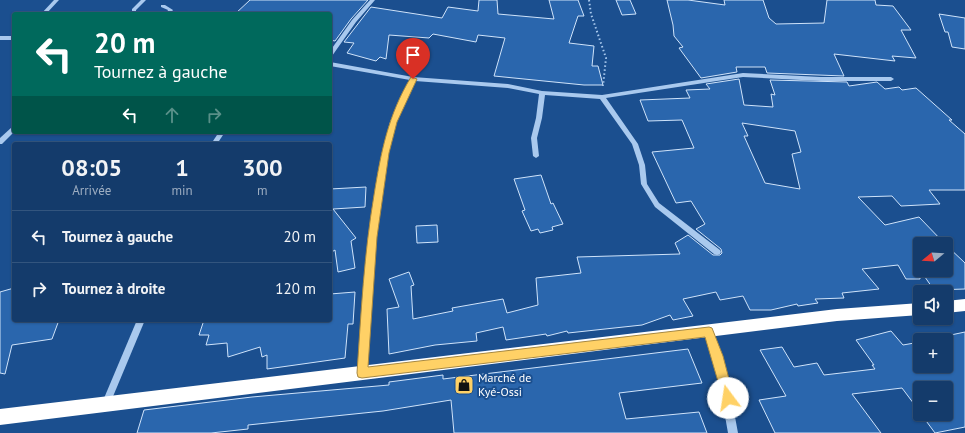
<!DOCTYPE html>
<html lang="fr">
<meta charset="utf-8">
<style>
:root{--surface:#143b6b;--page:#1d4271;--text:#f1f3f6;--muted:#9dadc1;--line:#33557e}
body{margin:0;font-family:"PT Sans",sans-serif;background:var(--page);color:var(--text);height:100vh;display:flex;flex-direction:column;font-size:15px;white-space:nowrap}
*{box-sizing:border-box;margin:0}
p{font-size:13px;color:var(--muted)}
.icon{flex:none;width:22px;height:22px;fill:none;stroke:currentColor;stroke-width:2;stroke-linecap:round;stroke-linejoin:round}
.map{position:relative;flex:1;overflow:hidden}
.details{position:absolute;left:12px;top:142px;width:320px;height:180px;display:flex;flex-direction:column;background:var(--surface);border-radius:4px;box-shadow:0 1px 3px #0004,0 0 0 1px var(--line)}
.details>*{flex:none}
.guide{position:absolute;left:12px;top:12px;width:320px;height:122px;border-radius:4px;box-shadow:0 1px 3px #0004,0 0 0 1px var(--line);background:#00695c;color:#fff;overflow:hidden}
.needle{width:26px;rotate:252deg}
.controls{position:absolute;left:913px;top:237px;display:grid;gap:8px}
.controls a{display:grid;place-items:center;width:40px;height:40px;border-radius:4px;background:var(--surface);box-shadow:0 1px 3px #0004,0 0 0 1px var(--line);font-size:20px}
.pin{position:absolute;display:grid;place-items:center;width:34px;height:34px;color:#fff;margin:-41px -17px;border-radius:50% 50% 50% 0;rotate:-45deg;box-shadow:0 0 4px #0007}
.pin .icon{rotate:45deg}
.me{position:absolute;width:44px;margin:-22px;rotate:346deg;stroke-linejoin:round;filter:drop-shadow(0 0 3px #0008)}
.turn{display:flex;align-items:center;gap:14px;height:84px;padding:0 16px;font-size:18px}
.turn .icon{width:52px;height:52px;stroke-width:2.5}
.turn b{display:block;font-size:28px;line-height:34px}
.lanes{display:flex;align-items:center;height:38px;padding:0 16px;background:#0003;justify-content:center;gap:20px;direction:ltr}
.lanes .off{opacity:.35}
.eta{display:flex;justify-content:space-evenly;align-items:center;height:68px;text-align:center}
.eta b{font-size:24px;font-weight:700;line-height:28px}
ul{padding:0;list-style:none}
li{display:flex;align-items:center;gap:12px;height:52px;padding:0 16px;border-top:1px solid var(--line)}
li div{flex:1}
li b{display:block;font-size:15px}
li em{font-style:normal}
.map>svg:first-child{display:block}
.building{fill:#2a66ad;stroke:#cfe3fa;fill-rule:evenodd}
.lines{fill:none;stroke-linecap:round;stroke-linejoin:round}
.path{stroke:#a9c9ee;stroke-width:2;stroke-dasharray:1.5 2.5;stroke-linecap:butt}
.minor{fill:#a9c9ee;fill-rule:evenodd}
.highway{fill:#fff;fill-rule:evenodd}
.route{fill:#ffd166;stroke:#a68842}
.labels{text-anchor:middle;stroke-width:4;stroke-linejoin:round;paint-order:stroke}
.near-poi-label{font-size:12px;fill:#fff;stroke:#1b4f8f;text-anchor:start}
</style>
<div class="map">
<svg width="965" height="433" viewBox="0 0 965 433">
<rect width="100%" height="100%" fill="#1b4f8f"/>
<g class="building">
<path d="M 250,0 L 368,0 L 351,19 L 335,41 L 330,40 L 330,14 L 235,14 Z"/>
<path d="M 479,0 L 497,0 L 498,14 L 554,19 L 549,0 L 578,0 L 584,16 L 578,16 L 569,43 L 594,46 L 592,66 L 598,66 L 603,85 L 584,85 L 494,76 L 505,38 L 478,35 L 476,42 L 433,34 L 429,38 L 389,35 L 386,59 L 380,57 L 376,61 L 347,53 L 354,43 L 344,42 L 371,7 L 442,18 L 448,7 L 478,11 Z"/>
<path d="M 616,0 L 630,0 L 636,14 L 622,15 Z"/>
<path d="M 667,0 L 688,0 L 725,5 L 724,0 L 763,0 L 769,18 L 776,24 L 824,23 L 827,0 L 875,0 L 876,5 L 893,6 L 911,30 L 901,30 L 916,58 L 892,56 L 895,61 L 834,54 L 844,76 L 767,73 L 765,67 L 736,67 L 737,72 L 701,78 L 679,48 L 683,47 L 674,36 L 673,25 Z"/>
<path d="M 939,14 L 965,18 L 965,49 L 952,47 L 948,32 L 945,32 Z"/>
<path d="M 739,79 L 744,105 L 773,107 L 771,94 L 775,95 L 770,80 L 847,82 L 849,86 L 877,82 L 885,89 L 899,87 L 902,90 L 916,88 L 952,120 L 949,120 L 965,134 L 965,190 L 929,190 L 940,204 L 901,206 L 892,196 L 858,197 L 885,225 L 919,217 L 945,244 L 920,244 L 920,279 L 906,279 L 898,265 L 862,269 L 879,289 L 842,293 L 844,298 L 815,299 L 818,303 L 798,306 L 797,304 L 771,310 L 750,310 L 743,296 L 720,300 L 716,292 L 683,299 L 693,316 L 673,320 L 670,315 L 642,325 L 568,333 L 567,331 L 547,336 L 546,334 L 506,340 L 503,327 L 476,333 L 477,341 L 435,345 L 389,354 L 387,309 L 399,307 L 389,279 L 409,272 L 414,285 L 411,286 L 413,319 L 453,311 L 452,308 L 503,299 L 507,313 L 538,305 L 536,278 L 581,273 L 577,257 L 680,254 L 675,243 L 688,235 L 713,255 L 720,255 L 722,253 L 721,249 L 696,229 L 705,224 L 691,201 L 676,203 L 652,152 L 694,148 L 682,120 L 648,121 L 640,100 L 690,98 L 686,90 L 710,89 L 706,84 ZM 742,123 L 795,131 L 801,152 L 792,154 L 800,189 L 765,183 L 744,136 L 748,136 Z"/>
<path d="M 541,175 L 551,204 L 553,203 L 563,224 L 552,227 L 553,230 L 540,233 L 538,229 L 531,231 L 522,211 L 525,210 L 514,179 Z"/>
<path d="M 366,187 L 365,207 L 333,209 L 356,238 L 351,241 L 355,268 L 338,272 L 335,250 L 330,253 L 330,189 Z"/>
<path d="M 437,225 L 438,242 L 417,243 L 416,226 Z"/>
<path d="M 946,245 L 965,263 L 965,289 L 934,290 L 920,270 L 946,270 Z"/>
<path d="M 14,288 L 14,320 L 59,320 L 52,339 L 12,345 L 5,374 L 0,373 L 0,292 Z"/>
<path d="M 355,292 L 353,324 L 348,324 L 345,358 L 267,369 L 267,355 L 262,357 L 260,347 L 228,357 L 227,343 L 206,345 L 209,335 L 199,335 L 204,320 L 330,320 L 330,294 Z"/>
<path d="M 891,331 L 903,345 L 920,342 L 920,366 L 946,366 L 946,336 L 965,332 L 965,427 L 935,433 L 921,414 L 946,414 L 946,388 L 920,388 L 920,412 L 902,388 L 852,394 L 881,433 L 775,433 L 759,400 L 786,396 L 760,350 L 782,347 L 794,367 L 817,363 L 824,375 L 875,369 L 872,365 L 874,365 L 856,340 Z"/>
<path d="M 688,349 L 702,383 L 619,393 L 626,419 L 699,412 L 707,433 L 454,433 L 451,400 L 383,411 L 248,425 L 248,429 L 211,433 L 137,433 L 144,410 L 252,397 L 389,385 L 389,382 L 443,375 L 443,379 Z"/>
</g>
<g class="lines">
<path class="path" d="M 589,0 L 591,14 L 606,58 L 603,86"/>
<g class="minor">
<path d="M 54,0 L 59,0 L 46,14 L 41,14 Z"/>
<path d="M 141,0 L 146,0 L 136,10 L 136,14 L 132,14 L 132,9 Z"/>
<path d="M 370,0 L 375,0 L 356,22 L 332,56 L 330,57 L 330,51 L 352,20 Z"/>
<path d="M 161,5 L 165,5 L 173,10 L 170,14 L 166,14 L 168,10 L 161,7 Z"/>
<rect x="0" y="36" width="14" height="4"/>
<path d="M 330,62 L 413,77 L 508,84 L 542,91 L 602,95 L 743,73 L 821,77 L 891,77 L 894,79 L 891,81 L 821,81 L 743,77 L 606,98 L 638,144 L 645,165 L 647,184 L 659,203 L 720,250 L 721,252 L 720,254 L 717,255 L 714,254 L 655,207 L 641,184 L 639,165 L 632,144 L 600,99 L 545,95 L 542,118 L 537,138 L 539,156 L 536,158 L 533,156 L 531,138 L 536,118 L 539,94 L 508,88 L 415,81 L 396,122 L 388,153 L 376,237 L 366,373 L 365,376 L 362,377 L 359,376 L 358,373 L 368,237 L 382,153 L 390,122 L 410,80 L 330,66 Z"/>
<path d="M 14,126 L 14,132 L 2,144 L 0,144 L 0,138 L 12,127 Z"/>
<path d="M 219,132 L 225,132 L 217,144 L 211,144 Z"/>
<path d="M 137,320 L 145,320 L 109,406 L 106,407 L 103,406 L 102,403 Z"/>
<path d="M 709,328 L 712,329 L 713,332 C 725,365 732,399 738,433 L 728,433 L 719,382 L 705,332 L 706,329 Z"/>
</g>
<g class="highway">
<path d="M 965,299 L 965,311 L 946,313 L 946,301 Z"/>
<path d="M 920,303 L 920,315 L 837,321 L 0,425 L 0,409 L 837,309 Z"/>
</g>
</g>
<path class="route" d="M 411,77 L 417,79 L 397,122 L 389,153 L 377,237 L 368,367 L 709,327 L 712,328 L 723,356 L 734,398 L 732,402 L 728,403 L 724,402 L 705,337 L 362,378 L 358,377 L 357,373 C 361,313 364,254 374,195 C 381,152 388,115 411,77 Z"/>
<defs>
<symbol id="shop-square" viewBox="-11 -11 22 22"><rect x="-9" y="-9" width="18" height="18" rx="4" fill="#ffd166" stroke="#1b4f8f"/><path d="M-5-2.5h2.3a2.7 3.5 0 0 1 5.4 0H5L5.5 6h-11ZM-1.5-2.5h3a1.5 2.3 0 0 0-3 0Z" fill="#111"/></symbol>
</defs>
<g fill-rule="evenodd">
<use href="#shop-square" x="453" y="374" width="22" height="22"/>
</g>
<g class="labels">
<g class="near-poi-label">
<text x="478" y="382">Marché de<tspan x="478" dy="14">Kyé-Ossi</tspan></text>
</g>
</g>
</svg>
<div class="controls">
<a><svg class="needle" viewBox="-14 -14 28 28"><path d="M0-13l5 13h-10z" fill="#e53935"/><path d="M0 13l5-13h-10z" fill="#9dadc1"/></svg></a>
<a><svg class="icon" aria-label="sound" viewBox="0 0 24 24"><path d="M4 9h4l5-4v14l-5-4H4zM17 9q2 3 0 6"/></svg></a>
<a>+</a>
<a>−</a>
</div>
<div class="pin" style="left:413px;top:79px;background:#d93025"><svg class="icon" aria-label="arrive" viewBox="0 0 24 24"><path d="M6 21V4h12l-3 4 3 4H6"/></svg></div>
<svg class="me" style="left:728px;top:398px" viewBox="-20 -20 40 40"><circle r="19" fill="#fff"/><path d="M0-13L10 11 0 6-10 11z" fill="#ffd166"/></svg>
<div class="guide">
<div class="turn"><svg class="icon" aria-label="left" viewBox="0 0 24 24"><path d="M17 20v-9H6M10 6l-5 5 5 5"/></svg><div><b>20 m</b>Tournez à gauche</div></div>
<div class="lanes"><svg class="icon" aria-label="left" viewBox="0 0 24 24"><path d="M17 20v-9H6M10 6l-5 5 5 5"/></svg><svg class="icon off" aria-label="ahead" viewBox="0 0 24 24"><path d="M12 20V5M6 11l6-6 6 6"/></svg><svg class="icon off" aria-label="right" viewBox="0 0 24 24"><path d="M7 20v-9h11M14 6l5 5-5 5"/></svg></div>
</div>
<section class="details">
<div class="eta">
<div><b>08:05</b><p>Arrivée</p></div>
<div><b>1</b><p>min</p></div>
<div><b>300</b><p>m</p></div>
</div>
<ul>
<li><svg class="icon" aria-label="left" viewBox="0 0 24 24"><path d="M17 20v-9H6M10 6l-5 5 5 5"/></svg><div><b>Tournez à gauche</b></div><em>20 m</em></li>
<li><svg class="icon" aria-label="right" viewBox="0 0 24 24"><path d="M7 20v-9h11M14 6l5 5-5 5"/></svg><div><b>Tournez à droite</b></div><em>120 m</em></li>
</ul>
</section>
</div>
